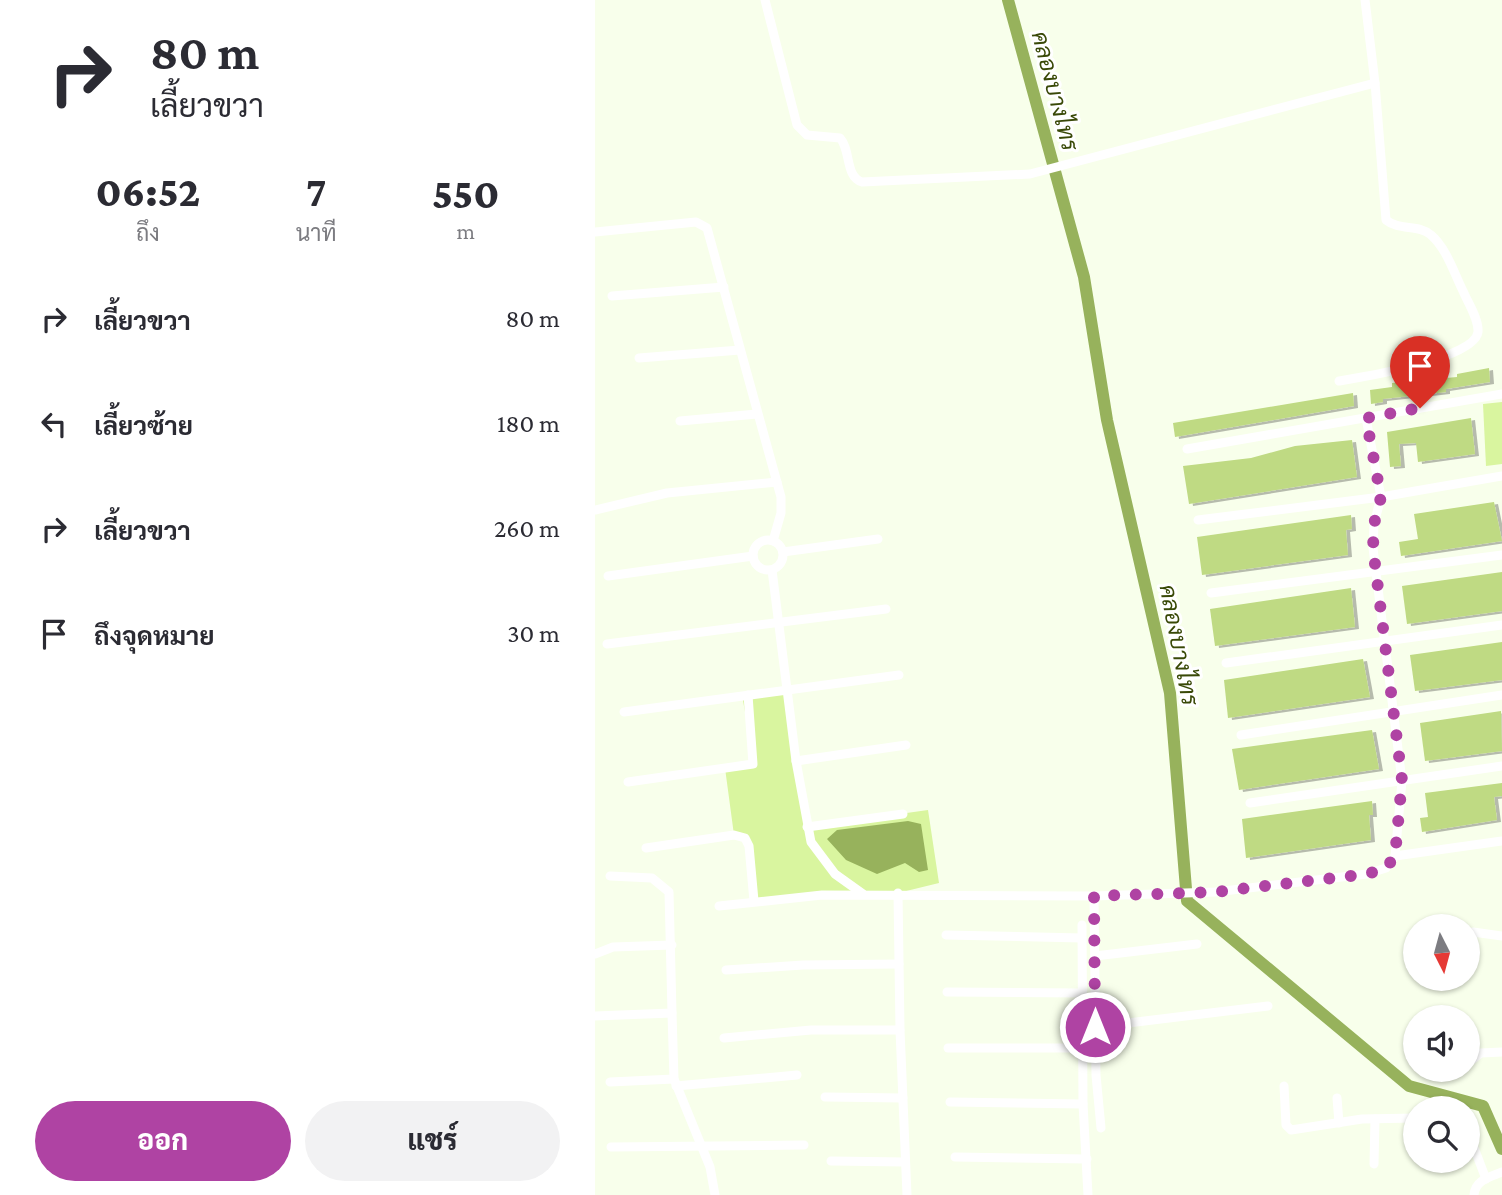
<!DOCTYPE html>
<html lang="th">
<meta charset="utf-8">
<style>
:root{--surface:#fff;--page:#f2f2f3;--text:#2b2b33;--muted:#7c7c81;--accent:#af43a3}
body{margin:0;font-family:"Crimson Pro",Sarabun,serif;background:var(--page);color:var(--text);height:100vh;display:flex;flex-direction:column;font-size:26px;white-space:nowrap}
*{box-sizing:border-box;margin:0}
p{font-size:23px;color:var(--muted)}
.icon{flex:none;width:38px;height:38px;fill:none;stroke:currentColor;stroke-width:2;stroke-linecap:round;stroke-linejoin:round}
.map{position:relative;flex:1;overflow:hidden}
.details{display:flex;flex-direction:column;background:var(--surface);width:595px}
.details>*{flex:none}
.hud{background:#fff;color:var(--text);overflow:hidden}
.needle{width:46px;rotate:174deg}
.fabs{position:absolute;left:808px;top:914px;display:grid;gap:14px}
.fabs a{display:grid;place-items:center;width:77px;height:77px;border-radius:50%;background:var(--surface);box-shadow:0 2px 5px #0004;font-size:35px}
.pin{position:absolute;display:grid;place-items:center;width:60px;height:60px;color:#fff;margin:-72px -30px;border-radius:50% 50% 50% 0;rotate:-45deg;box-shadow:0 0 7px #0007}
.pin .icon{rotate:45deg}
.me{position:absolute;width:77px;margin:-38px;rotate:0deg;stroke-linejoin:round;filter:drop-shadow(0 0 5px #0008)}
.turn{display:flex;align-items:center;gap:24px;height:147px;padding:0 35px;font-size:32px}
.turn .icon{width:91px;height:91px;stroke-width:2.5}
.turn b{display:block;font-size:49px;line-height:60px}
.eta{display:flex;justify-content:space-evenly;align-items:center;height:119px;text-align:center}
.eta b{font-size:42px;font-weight:800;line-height:49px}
.button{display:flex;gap:14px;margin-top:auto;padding:14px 35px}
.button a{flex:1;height:80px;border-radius:42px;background:var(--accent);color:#fff;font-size:28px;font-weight:800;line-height:80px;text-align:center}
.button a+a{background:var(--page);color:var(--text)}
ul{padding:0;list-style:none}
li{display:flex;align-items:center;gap:21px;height:105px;padding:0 35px}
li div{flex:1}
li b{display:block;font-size:26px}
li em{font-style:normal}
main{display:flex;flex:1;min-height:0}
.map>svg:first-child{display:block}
.green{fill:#d9f59f}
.water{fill:#97b25c}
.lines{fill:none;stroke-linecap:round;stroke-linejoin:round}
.canal{stroke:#97b25c;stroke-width:12}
.building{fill:#bfda83;filter:url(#shadow)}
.minor{stroke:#fff;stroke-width:9}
.route{stroke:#af43a3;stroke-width:12;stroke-dasharray:0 21.6}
.labels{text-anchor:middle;stroke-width:6;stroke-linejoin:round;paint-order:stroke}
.water-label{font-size:23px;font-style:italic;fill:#394907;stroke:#fff}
</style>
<main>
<section class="details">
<div class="hud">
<div class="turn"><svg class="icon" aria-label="right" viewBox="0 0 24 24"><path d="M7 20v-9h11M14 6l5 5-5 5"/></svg><div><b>80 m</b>เลี้ยวขวา</div></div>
</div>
<div class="eta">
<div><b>06:52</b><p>ถึง</p></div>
<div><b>7</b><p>นาที</p></div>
<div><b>550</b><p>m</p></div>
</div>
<ul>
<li><svg class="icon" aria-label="right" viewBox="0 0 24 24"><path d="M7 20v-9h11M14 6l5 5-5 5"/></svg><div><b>เลี้ยวขวา</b></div><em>80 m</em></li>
<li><svg class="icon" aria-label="left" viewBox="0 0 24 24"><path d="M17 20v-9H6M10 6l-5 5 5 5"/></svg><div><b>เลี้ยวซ้าย</b></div><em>180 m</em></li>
<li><svg class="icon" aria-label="right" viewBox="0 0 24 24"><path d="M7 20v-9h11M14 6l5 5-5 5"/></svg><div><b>เลี้ยวขวา</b></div><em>260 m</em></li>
<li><svg class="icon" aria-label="arrive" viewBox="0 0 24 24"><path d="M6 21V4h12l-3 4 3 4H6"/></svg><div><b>ถึงจุดหมาย</b></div><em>30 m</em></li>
</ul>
<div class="button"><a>ออก</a><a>แชร์</a></div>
</section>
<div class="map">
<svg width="907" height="1195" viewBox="0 0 907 1195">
<defs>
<filter id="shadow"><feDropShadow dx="4" dy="2" stdDeviation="0" flood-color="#0004"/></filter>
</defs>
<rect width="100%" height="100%" fill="#f8ffeb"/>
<g class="green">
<path d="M 907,402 L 907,464 L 891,466 L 888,404 Z"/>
<path d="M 193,691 L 212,827 L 333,810 L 344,883 L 303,893 L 159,901 L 151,834 L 139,835 L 130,768 L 159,763 L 147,695 Z"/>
</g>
<path class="water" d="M 313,821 L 326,824 L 333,870 L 324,872 L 310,863 L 282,874 L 251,860 L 232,839 L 242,830 Z"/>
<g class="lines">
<path class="canal" d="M 413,0 L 489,277 L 512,420 L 575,693 L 592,901 L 814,1086 L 888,1106 L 907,1149"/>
</g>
<g class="building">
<path d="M 894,368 L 895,382 L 851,389 L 851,392 L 788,399 L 788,402 L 776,404 L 775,390 L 797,387 L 797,383 L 862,377 L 862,374 Z"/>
<path d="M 758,393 L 759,406 L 580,437 L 578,423 Z"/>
<path d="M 876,418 L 880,454 L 823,462 L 821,443 L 804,444 L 806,466 L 795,467 L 792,432 Z"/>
<path d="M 757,440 L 762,477 L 594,504 L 588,466 L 656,458 L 700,446 Z"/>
<path d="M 899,502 L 907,541 L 806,556 L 804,542 L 823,539 L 819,514 Z"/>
<path d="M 756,515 L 757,529 L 751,530 L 753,555 L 607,575 L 602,537 Z"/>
<path d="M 907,572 L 907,611 L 812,624 L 807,586 Z"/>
<path d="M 756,588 L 760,627 L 620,646 L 615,609 Z"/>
<path d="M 907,642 L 907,680 L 820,691 L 815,655 Z"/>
<path d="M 768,659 L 775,697 L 633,718 L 629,680 Z"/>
<path d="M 906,711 L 907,751 L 830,761 L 825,723 Z"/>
<path d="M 777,730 L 784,769 L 644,790 L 637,749 Z"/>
<path d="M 907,783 L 907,796 L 899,797 L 902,820 L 827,832 L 825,818 L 833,817 L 830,793 Z"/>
<path d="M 777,801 L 778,815 L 774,815 L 776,840 L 651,858 L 647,819 Z"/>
</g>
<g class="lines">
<g class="minor">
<path d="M 170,0 L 202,125 L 212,135 L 245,138 C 256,150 250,177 267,182 L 435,174 L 780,83 L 770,0"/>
<path d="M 0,232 L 101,222 L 112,228 L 186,497 L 186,513 L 178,541"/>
<path d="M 17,296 L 129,287"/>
<path d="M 44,358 L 145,350"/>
<path d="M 744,381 C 768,377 880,359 883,332 C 884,319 873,303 868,291 C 859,273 852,249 836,235 C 824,224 804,231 791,220 L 780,83"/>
<path d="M 85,421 L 162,414"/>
<path d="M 592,449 L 907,394"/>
<path d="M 0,510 L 72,493 L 182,482"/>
<path d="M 603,520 L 786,497 L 907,476"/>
<circle cx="173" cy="555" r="15"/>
<path d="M 188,552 L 283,539"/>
<path d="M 177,570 L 201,761 L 216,842 L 240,874 L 268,894"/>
<path d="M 13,576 L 158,556"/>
<path d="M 616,593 L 907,555"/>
<path d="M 12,644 L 291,609"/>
<path d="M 631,663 L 907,625"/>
<path d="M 29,712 L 304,675"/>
<path d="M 646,735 L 907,695"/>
<path d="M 201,761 L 311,745"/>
<path d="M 33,782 L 158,764 L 153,695"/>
<path d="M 655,803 L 907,766"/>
<path d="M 212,827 L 308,814"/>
<path d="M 51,848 L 139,835 L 150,838 L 154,846 L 159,901"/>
<path d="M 800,856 L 907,841"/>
<path d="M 303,893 L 305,1030 L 312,1195"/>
<path d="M 499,896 L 501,1075 L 506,1128"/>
<path d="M 124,906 L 227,895 L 499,896 L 620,892 L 772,874 L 791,868 L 800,856 L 807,781 L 778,548 L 779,524 L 786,497 L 771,418"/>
<path d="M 487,925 L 488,1104 L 493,1195"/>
<path d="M 878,932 L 907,936"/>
<path d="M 351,935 L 487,938"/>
<path d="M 0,954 L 18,947 L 77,945"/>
<path d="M 500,956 L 602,944"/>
<path d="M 131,970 L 208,965 L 304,964"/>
<path d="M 352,992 L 487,993"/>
<path d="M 77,1013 L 79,1079 L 115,1167 L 120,1195"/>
<path d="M 0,1016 L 77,1013 L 74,892 L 57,878 L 15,876"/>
<path d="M 500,1027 L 673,1006"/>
<path d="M 129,1038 L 216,1030 L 305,1030"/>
<path d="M 353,1048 L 488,1048"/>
<path d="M 873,1063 L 886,1053 L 907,1052"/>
<path d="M 864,1072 L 867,1069"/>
<path d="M 15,1082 L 79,1079"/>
<path d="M 81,1086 L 202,1075"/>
<path d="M 689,1086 L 691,1125 L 696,1130 L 767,1119 L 821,1118"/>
<path d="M 230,1097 L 308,1098"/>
<path d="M 742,1098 L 744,1123"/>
<path d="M 355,1102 L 488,1104"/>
<path d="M 873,1132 L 891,1179"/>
<path d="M 16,1147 L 209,1145"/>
<path d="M 360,1157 L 492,1159"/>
<path d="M 236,1161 L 310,1162"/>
<path d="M 779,1164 L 780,1119"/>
<path d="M 879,1195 C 880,1180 895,1177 907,1172"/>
</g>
</g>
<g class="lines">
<path class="route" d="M 500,1027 L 499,896 L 620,892 L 772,874 L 791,868 L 800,856 L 807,780 L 778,548 L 779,524 L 786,497 L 771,418 L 825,408"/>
</g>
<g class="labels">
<g class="water-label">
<text transform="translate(460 91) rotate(75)" y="8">คลองบางไทร</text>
<text transform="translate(584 645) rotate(79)" y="8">คลองบางไทร</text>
</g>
</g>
</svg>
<div class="fabs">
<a><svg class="needle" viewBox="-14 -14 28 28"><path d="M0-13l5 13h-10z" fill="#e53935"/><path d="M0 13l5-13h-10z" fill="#7c7c81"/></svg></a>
<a><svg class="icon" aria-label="sound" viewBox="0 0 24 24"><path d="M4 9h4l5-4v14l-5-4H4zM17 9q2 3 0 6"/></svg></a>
<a><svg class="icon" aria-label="search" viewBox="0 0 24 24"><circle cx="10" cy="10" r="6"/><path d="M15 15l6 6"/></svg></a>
</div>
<div class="pin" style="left:825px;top:408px;background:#d93025"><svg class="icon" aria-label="arrive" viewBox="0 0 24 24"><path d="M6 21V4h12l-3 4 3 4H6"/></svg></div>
<svg class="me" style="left:500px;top:1027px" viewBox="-20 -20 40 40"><circle r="17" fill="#af43a3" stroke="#fff" stroke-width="3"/><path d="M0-11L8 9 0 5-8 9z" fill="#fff"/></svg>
</div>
</main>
